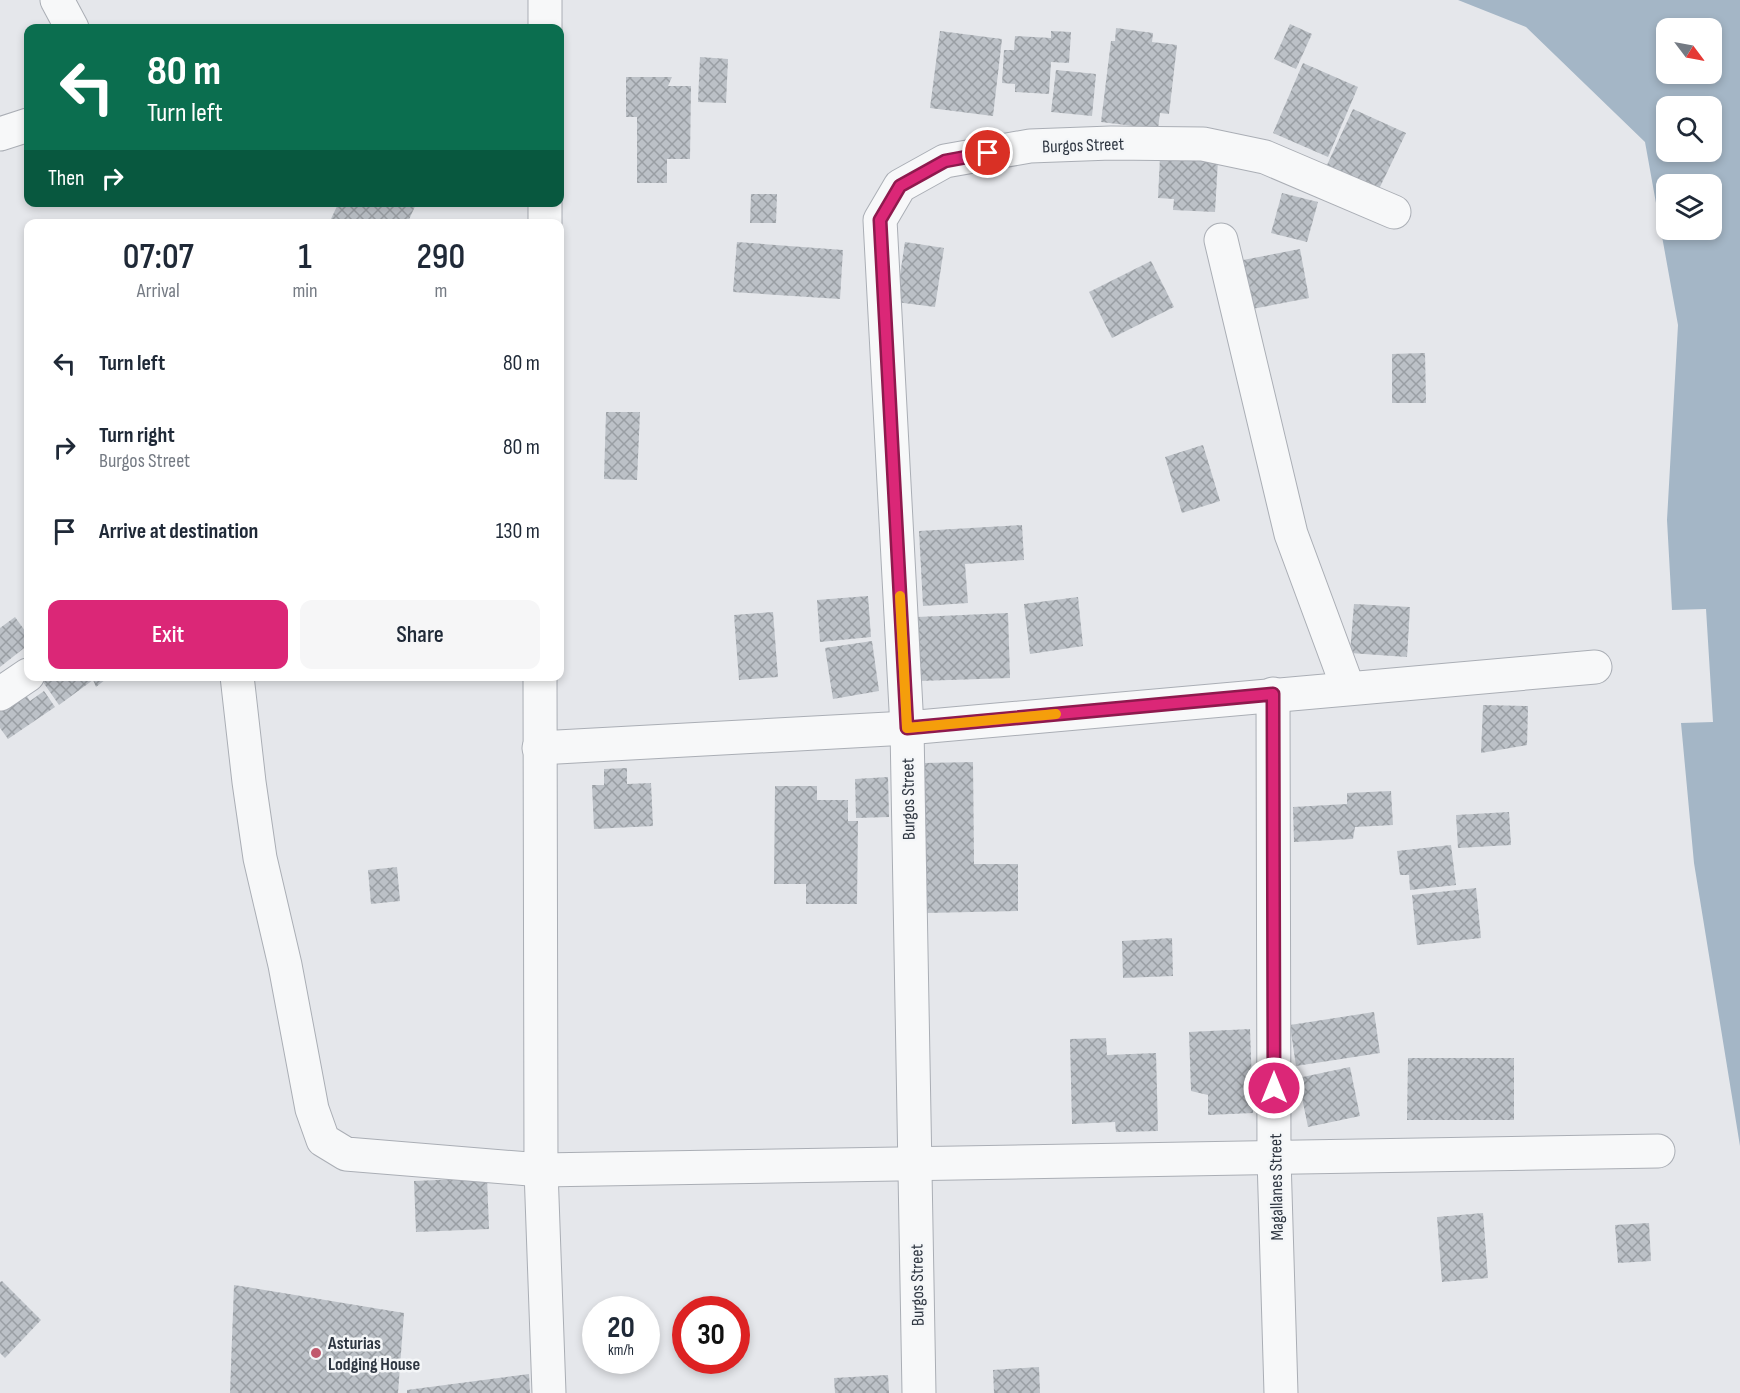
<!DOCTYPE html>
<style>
:root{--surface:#fff;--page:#f6f6f7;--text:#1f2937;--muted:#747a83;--accent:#db2777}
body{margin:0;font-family:"Sofia Sans Condensed",sans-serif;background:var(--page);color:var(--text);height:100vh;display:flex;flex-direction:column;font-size:22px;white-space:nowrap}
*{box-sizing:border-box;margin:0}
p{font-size:20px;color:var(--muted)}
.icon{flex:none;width:33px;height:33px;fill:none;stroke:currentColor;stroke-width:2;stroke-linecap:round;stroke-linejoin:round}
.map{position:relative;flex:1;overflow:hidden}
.sheet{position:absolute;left:24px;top:219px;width:540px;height:462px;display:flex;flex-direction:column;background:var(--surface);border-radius:12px;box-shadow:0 3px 9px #0003}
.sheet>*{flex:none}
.banner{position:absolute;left:24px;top:24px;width:540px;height:183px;border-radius:12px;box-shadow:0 3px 9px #0003;background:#0b6e4f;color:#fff;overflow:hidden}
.needle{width:39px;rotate:122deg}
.controls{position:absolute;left:1656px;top:18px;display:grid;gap:12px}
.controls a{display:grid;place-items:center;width:66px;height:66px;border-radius:12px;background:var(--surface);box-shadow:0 3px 9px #0003;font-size:30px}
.speed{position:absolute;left:582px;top:1296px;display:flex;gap:12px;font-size:30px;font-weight:700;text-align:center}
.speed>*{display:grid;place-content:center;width:78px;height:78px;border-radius:50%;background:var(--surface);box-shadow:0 3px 9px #0003;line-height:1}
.speed small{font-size:15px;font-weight:400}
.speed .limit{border:9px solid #d22;background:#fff;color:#111}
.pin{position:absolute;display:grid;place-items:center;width:51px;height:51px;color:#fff;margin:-26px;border:3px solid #fff;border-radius:50%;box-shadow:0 2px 6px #0007}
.me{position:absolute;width:66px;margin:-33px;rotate:0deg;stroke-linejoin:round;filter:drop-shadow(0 0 4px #0008)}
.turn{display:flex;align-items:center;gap:21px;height:126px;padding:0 24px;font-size:27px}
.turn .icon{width:78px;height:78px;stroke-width:2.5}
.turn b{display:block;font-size:42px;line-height:51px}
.then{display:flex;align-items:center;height:57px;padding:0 24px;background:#0003;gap:12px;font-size:22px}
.eta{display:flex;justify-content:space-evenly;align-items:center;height:102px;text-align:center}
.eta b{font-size:36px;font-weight:600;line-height:42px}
.cta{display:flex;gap:12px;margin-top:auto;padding:12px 24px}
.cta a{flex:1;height:69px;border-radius:12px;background:var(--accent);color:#fff;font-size:24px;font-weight:600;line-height:69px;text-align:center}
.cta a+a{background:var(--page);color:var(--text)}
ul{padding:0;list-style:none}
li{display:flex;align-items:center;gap:18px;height:84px;padding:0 24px}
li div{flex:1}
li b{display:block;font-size:22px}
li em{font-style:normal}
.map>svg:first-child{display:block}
.water{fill:#a4b6c6;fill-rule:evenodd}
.building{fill:url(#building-cross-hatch)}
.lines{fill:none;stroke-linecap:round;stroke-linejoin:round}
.minor-casing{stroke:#aaaeb5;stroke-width:35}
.minor{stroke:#f7f8f9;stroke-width:33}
.route-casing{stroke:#8e194d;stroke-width:15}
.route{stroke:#db2777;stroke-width:10}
.slow{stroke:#f59e0b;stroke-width:10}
.poi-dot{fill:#c1596d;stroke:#f4f6f8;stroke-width:2}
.labels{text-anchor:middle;stroke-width:5;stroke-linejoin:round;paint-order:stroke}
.street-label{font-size:18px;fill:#2e3641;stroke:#f4f6f8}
.poi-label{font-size:18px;font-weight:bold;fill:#2e3641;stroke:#f4f6f8;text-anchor:start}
</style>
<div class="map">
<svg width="1740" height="1393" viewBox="0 0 1740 1393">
<defs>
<pattern id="building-cross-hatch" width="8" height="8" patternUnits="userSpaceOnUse" patternTransform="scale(1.5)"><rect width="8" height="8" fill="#bcc1c7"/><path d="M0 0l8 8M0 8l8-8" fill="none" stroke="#999ea3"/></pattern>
</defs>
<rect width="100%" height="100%" fill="#e5e7eb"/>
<path class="water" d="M 1458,0 L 1740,0 L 1740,1146 L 1694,863 L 1681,723 L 1713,722 L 1706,609 L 1672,610 L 1667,520 L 1678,325 L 1645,142 L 1526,27 ZM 1666,28 L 1712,28 L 1712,74 L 1666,74 ZM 1666,106 L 1712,106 L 1712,152 L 1666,152 ZM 1666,184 L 1712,184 L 1712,230 L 1666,230 Z"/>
<g class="building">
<path d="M 1290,24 L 1312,34 L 1296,69 L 1274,59 Z"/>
<path d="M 1116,28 L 1153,33 L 1152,42 L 1177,45 L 1169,114 L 1160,113 L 1158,129 L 1101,122 L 1111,41 L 1115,41 Z"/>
<path d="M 940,31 L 1002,39 L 993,116 L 930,108 Z"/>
<path d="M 1051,31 L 1071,32 L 1069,63 L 1051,62 L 1049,94 L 1015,92 L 1015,84 L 1002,83 L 1004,50 L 1014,50 L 1015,36 L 1051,38 Z"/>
<path d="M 700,57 L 728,59 L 726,103 L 698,102 Z"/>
<path d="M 1303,63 L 1358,87 L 1328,157 L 1273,133 Z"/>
<path d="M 1056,70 L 1096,74 L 1092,116 L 1051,112 Z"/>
<path d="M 626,77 L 672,77 L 668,86 L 691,86 L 690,159 L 667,159 L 667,183 L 637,183 L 637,117 L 626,117 Z"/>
<path d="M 1353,109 L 1406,133 L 1379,189 L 1327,165 Z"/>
<path d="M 1160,157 L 1218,160 L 1215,212 L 1173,210 L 1174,199 L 1158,198 Z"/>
<path d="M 1282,193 L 1318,202 L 1307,242 L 1271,233 Z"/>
<path d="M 751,194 L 777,194 L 776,223 L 750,223 Z"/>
<path d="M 339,202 L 417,202 L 407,224 L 336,224 L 330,221 Z"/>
<path d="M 737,242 L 843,250 L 840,299 L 733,292 Z"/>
<path d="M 905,242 L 944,248 L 935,307 L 896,302 Z"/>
<path d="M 1300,249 L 1309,298 L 1252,309 L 1243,260 Z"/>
<path d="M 1151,261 L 1174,307 L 1112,338 L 1089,292 Z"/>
<path d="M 1425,353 L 1426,403 L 1392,403 L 1392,354 Z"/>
<path d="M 606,412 L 640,412 L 637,480 L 604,479 Z"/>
<path d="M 1203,445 L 1220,501 L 1182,513 L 1165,457 Z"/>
<path d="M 1022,525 L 1024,560 L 965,564 L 968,603 L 923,606 L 919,531 Z"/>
<path d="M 868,596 L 871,637 L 820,642 L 817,600 Z"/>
<path d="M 1078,597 L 1083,646 L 1030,654 L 1024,604 Z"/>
<path d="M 1354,604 L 1410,607 L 1407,657 L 1350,653 Z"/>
<path d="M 773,612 L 778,677 L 739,680 L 734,615 Z"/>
<path d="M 1008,613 L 1010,678 L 919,681 L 917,617 Z"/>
<path d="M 15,617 L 28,635 L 28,645 L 0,667 L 0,628 Z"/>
<path d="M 872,641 L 879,691 L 833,699 L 825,648 Z"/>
<path d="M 51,676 L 110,676 L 96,687 L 93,680 L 59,705 L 43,682 Z"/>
<path d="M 22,689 L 30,701 L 44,691 L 55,707 L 8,739 L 0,728 L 0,705 Z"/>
<path d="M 1483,705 L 1528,706 L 1527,745 L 1481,753 Z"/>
<path d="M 973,762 L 974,864 L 1018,864 L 1018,911 L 925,913 L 924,763 Z"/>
<path d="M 627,768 L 627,784 L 651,783 L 653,826 L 594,829 L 592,785 L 604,785 L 604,769 Z"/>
<path d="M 888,777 L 889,817 L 856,818 L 855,779 Z"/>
<path d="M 775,786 L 817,786 L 817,800 L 848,800 L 848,821 L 858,821 L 857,904 L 806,904 L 806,884 L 774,884 Z"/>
<path d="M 1391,791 L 1393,825 L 1355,827 L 1353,839 L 1294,842 L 1293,807 L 1347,804 L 1347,793 Z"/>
<path d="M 1509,812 L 1511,845 L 1458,848 L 1456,815 Z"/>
<path d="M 1451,845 L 1456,885 L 1410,890 L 1409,875 L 1400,875 L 1397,851 Z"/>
<path d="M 397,867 L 400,901 L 371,904 L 368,870 Z"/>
<path d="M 1476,888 L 1481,938 L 1417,945 L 1412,895 Z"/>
<path d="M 1172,938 L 1173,976 L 1123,978 L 1122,941 Z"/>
<path d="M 1374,1012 L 1380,1053 L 1296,1066 L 1290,1025 Z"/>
<path d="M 1250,1029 L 1253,1113 L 1208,1115 L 1208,1095 L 1191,1091 L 1189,1032 Z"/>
<path d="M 1106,1038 L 1107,1055 L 1156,1053 L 1158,1131 L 1116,1132 L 1115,1122 L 1072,1124 L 1070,1039 Z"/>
<path d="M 1408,1058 L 1514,1058 L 1514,1120 L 1407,1120 Z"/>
<path d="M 1350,1067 L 1360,1116 L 1308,1127 L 1298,1078 Z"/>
<path d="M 487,1178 L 489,1229 L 416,1232 L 414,1181 Z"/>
<path d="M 1483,1213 L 1488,1278 L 1442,1282 L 1437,1217 Z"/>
<path d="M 1649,1223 L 1651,1261 L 1618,1263 L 1615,1225 Z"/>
<path d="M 2,1281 L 41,1320 L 5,1358 L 0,1353 L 0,1282 Z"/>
<path d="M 234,1285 L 404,1313 L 398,1393 L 230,1393 Z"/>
<path d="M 1039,1367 L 1040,1393 L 994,1393 L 993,1370 Z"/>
<path d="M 529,1374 L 530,1393 L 407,1393 L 407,1390 Z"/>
<path d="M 888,1375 L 889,1393 L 835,1393 L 834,1378 Z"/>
</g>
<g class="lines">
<defs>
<g id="minor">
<path d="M 57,0 L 72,28"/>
<path d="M 545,0 L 545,28"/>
<path d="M 0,134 L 28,125"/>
<path d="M 545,202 L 545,224"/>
<path d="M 1221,240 L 1291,534 L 1348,688"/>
<path d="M 237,676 L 249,782 L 260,858 L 285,965 L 312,1109 L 323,1140 L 346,1154 L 541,1170 L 1658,1151"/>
<path d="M 540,676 L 541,1170 L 549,1393"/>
<path d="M 0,694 L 28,675"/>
<path d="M 1273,694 L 1274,1158 L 1281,1393"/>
<path d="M 539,748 L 907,728 L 1595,667"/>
<path d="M 919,1393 L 907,728 L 880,220 L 900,186 L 945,161 L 1030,146 L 1111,143 L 1203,144 L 1265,157 L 1394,212"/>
</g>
</defs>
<use href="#minor" class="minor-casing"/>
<use href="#minor" class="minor"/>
</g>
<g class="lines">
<defs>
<path id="route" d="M 988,153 L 945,161 L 900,186 L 880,220 L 907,728 L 1273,694 L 1274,1088"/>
</defs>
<use href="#route" class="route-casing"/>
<use href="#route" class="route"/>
<path class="slow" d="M 900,596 L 907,728 L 1056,714"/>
</g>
<circle class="poi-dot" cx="316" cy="1353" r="6"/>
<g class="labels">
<g class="street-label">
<text transform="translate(1083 145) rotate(-2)" y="6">Burgos Street</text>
<text transform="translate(908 799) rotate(-91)" y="6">Burgos Street</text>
<text transform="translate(1276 1187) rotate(-91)" y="6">Magallanes Street</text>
<text transform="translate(917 1285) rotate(-91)" y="6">Burgos Street</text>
</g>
<g class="poi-label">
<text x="328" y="1349">Asturias<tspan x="328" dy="21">Lodging House</tspan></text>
</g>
</g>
</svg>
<div class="controls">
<a><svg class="needle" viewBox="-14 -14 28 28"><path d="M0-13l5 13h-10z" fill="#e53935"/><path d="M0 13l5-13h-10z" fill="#747a83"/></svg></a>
<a><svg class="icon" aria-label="search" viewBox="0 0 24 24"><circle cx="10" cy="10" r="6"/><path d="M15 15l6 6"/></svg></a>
<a><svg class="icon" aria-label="layers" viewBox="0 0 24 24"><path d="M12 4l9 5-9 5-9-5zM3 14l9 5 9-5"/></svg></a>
</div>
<div class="speed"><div>20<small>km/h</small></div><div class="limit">30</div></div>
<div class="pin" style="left:988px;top:153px;background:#d93025"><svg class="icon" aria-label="arrive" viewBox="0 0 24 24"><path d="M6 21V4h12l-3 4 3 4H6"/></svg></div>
<svg class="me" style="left:1274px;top:1088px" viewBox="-20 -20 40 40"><circle r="17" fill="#db2777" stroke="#fff" stroke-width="3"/><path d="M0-11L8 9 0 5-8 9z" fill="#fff"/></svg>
<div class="banner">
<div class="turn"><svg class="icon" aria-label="left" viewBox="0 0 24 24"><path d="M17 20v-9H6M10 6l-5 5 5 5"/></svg><div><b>80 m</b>Turn left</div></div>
<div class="then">Then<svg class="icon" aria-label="right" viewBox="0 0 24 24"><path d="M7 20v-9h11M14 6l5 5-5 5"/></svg></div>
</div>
<section class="sheet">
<div class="eta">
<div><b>07:07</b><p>Arrival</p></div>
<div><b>1</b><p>min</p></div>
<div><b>290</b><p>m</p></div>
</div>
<ul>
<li><svg class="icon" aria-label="left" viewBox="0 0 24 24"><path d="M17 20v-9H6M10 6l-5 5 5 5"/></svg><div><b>Turn left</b></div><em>80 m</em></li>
<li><svg class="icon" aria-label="right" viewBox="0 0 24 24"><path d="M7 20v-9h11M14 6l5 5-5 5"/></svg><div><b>Turn right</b><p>Burgos Street</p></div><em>80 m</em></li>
<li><svg class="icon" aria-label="arrive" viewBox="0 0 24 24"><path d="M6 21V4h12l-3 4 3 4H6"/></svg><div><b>Arrive at destination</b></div><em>130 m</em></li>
</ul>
<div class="cta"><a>Exit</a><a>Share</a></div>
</section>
</div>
